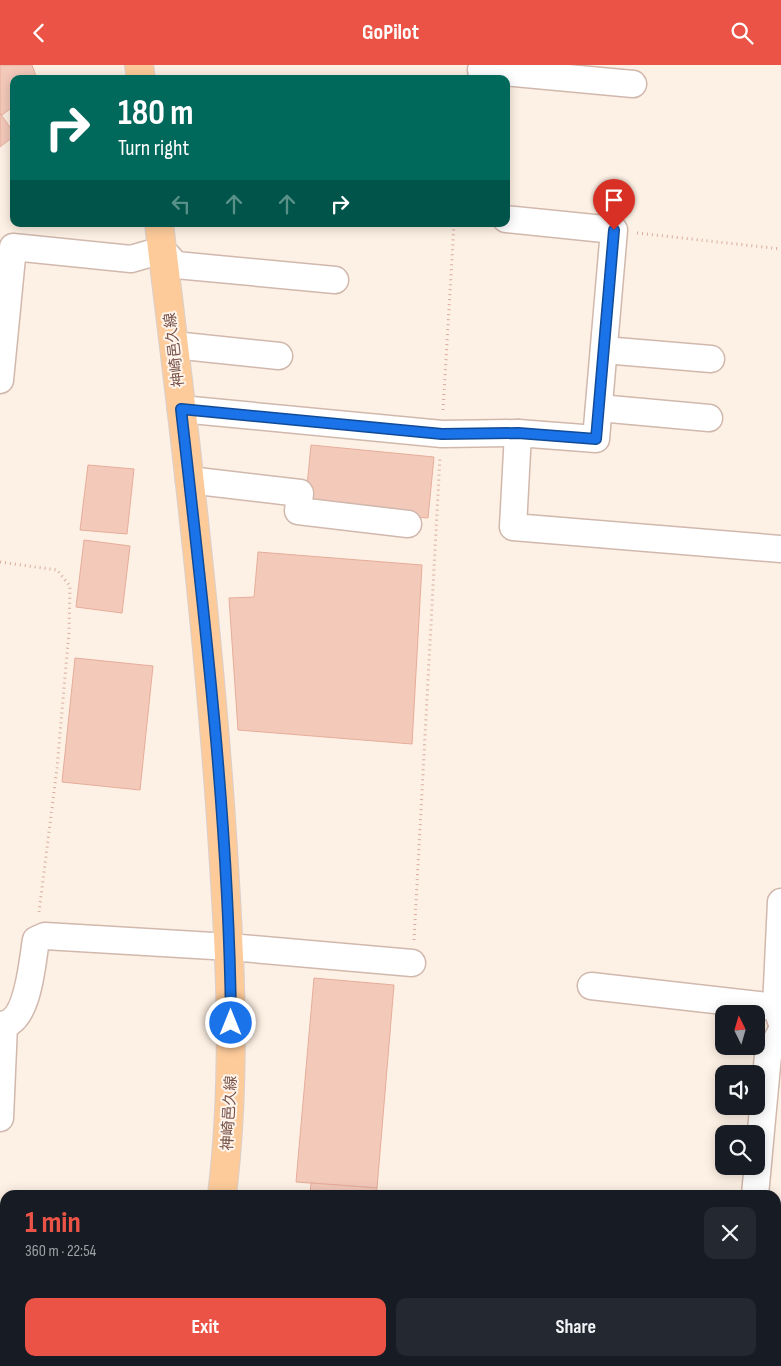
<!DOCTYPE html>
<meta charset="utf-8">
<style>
:root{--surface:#171b24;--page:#242831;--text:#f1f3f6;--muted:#9ea1a6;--accent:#ea5345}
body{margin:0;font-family:"Sofia Sans Condensed","Noto Sans JP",sans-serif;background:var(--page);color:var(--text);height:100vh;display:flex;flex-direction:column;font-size:19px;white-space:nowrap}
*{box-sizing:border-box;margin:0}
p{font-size:16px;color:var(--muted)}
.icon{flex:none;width:28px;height:28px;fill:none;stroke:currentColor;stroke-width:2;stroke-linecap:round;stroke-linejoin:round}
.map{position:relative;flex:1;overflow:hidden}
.details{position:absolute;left:0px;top:1125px;width:781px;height:176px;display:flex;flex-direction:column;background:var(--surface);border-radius:15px 15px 0 0;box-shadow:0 2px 12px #0003}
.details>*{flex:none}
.guide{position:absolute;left:10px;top:10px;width:500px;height:152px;border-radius:10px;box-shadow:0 2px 12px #0003;background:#00695c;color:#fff;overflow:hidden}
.needle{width:32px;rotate:355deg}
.buttons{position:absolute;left:715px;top:940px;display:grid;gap:10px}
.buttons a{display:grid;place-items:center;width:50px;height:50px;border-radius:10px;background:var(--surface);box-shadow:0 2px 12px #0003;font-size:25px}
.pin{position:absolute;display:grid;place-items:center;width:42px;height:42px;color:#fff;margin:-51px -21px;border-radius:50% 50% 50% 0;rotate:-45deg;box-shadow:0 0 5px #0007}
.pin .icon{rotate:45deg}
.me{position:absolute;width:55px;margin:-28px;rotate:0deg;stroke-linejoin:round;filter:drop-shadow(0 0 4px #0008)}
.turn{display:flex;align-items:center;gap:18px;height:105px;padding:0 25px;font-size:22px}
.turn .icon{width:65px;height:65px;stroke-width:2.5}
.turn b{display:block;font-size:35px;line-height:42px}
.lanes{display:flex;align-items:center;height:48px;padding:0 25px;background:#0003;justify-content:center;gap:25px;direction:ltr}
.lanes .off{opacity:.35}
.round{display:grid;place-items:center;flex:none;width:52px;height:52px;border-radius:10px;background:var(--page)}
.head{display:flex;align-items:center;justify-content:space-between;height:85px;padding:0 25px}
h1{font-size:30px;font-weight:700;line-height:38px;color:var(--accent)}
.cta{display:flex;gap:10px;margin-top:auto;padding:10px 25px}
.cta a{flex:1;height:58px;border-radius:10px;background:var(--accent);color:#fff;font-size:20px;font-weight:700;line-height:58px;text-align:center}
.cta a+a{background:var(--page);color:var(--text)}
header{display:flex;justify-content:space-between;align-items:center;height:65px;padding:0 25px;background:var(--accent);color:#fff;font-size:22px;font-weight:700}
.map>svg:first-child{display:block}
.building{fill:#f3c9ba;stroke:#e6ad9a}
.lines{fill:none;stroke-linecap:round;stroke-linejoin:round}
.minor-casing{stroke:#d1b8ad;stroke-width:29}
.major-casing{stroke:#d9cfcc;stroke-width:30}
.path{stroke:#d8ac9e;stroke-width:3;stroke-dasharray:1 4;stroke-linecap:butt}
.minor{stroke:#fff;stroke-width:26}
.major{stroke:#fdcb9a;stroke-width:28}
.route-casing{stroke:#114b97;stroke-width:12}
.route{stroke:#1a73e8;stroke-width:9}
.labels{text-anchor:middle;stroke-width:4;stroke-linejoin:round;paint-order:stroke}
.street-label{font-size:15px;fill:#765249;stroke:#fff4eb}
</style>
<header><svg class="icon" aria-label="back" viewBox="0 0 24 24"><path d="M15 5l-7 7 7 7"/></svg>GoPilot<svg class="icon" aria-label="search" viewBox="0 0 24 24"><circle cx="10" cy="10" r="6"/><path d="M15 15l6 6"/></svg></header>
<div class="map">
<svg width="781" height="1301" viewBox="0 0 781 1301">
<rect width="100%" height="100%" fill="#fdf0e4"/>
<g class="building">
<path d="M 0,0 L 32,0 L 37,14 L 14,14 L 14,41 L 2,50 L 0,48 Z"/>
<path d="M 0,48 L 14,68 L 14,71 L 0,82 Z"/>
<path d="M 311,380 L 434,392 L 428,453 L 305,442 Z"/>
<path d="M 88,400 L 134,404 L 127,469 L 80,465 Z"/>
<path d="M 84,475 L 130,481 L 122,548 L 76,542 Z"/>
<path d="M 258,487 L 422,500 L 412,679 L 238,665 L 229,533 L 254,532 Z"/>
<path d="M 75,593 L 153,601 L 140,725 L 62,717 Z"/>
<path d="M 314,913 L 394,920 L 377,1123 L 296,1117 Z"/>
<path d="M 311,1118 L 377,1123 L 376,1130 L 310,1130 Z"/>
<path d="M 222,1296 L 298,1296 L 341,1301 L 222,1301 Z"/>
</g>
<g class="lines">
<defs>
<g id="minor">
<path d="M 481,5 L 633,19"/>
<path d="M 506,154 L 614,165 L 596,374 L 518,368 L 513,462 L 781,484"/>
<path d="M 174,280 L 279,291"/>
<path d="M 604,285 L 711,294"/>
<path d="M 0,315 L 13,182 L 131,194 L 162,185 L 176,200 L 335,215"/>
<path d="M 599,343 L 709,353"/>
<path d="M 181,344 L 442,369 L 518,368"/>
<path d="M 189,415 L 300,428 L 298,446 L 408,459"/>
<path d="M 781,837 L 776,942 L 781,956"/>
<path d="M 591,921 L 776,942"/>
<path d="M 0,960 C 29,960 32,896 36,875 L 45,871 L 230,882 L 412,898"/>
<path d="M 0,1053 L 4,960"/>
<path d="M 755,1130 L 768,990 L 781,967"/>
<path d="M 738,1301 L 738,1296"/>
</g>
<g id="major">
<path d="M 139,0 L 141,14"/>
<path d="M 159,159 C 183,352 206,545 220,739 C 229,869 238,1000 222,1130"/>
<path d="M 202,1301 L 202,1296"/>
</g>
</defs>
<use href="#minor" class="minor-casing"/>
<use href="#major" class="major-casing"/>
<g class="path">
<path d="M 637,168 L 781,184"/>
<path d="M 443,345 L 454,159"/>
<path d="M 0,497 L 57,505 L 70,521 L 69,567 L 57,703 L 39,847"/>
<path d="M 414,875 L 440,392"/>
</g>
<use href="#minor" class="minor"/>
<use href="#major" class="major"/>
</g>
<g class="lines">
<defs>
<path id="route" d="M 231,958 C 229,753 204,548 181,344 L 442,369 L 518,368 L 596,374 L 614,165"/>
</defs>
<use href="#route" class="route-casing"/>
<use href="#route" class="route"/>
</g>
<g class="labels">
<g class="street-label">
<text transform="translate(174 285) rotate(-97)" y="5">神崎邑久線</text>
<text transform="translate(229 1048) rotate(-87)" y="5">神崎邑久線</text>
</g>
</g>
</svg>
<div class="buttons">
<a><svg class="needle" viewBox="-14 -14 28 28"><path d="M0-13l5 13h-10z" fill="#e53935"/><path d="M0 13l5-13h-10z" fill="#9ea1a6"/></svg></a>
<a><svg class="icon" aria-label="sound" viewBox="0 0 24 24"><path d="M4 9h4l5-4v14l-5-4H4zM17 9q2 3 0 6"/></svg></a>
<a><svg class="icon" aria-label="search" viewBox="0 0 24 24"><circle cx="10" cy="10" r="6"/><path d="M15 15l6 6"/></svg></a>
</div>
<div class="pin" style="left:614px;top:165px;background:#d93025"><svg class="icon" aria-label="arrive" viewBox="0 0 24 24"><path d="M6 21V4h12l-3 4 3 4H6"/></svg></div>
<svg class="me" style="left:231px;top:958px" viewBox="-20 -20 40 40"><circle r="17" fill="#1a73e8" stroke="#fff" stroke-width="3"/><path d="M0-11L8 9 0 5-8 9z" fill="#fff"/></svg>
<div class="guide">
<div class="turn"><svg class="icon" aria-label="right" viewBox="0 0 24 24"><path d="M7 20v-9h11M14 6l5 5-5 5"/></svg><div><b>180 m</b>Turn right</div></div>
<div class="lanes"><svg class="icon off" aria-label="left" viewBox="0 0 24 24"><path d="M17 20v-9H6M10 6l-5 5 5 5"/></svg><svg class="icon off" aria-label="ahead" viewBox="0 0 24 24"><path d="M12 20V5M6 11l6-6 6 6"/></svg><svg class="icon off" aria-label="ahead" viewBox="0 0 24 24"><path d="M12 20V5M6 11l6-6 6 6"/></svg><svg class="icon" aria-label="right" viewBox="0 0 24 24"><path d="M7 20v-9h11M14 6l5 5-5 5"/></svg></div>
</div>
<section class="details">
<div class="head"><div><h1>1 min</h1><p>360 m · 22:54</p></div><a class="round"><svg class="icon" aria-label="close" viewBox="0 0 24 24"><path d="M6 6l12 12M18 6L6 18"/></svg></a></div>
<div class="cta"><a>Exit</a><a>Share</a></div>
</section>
</div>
